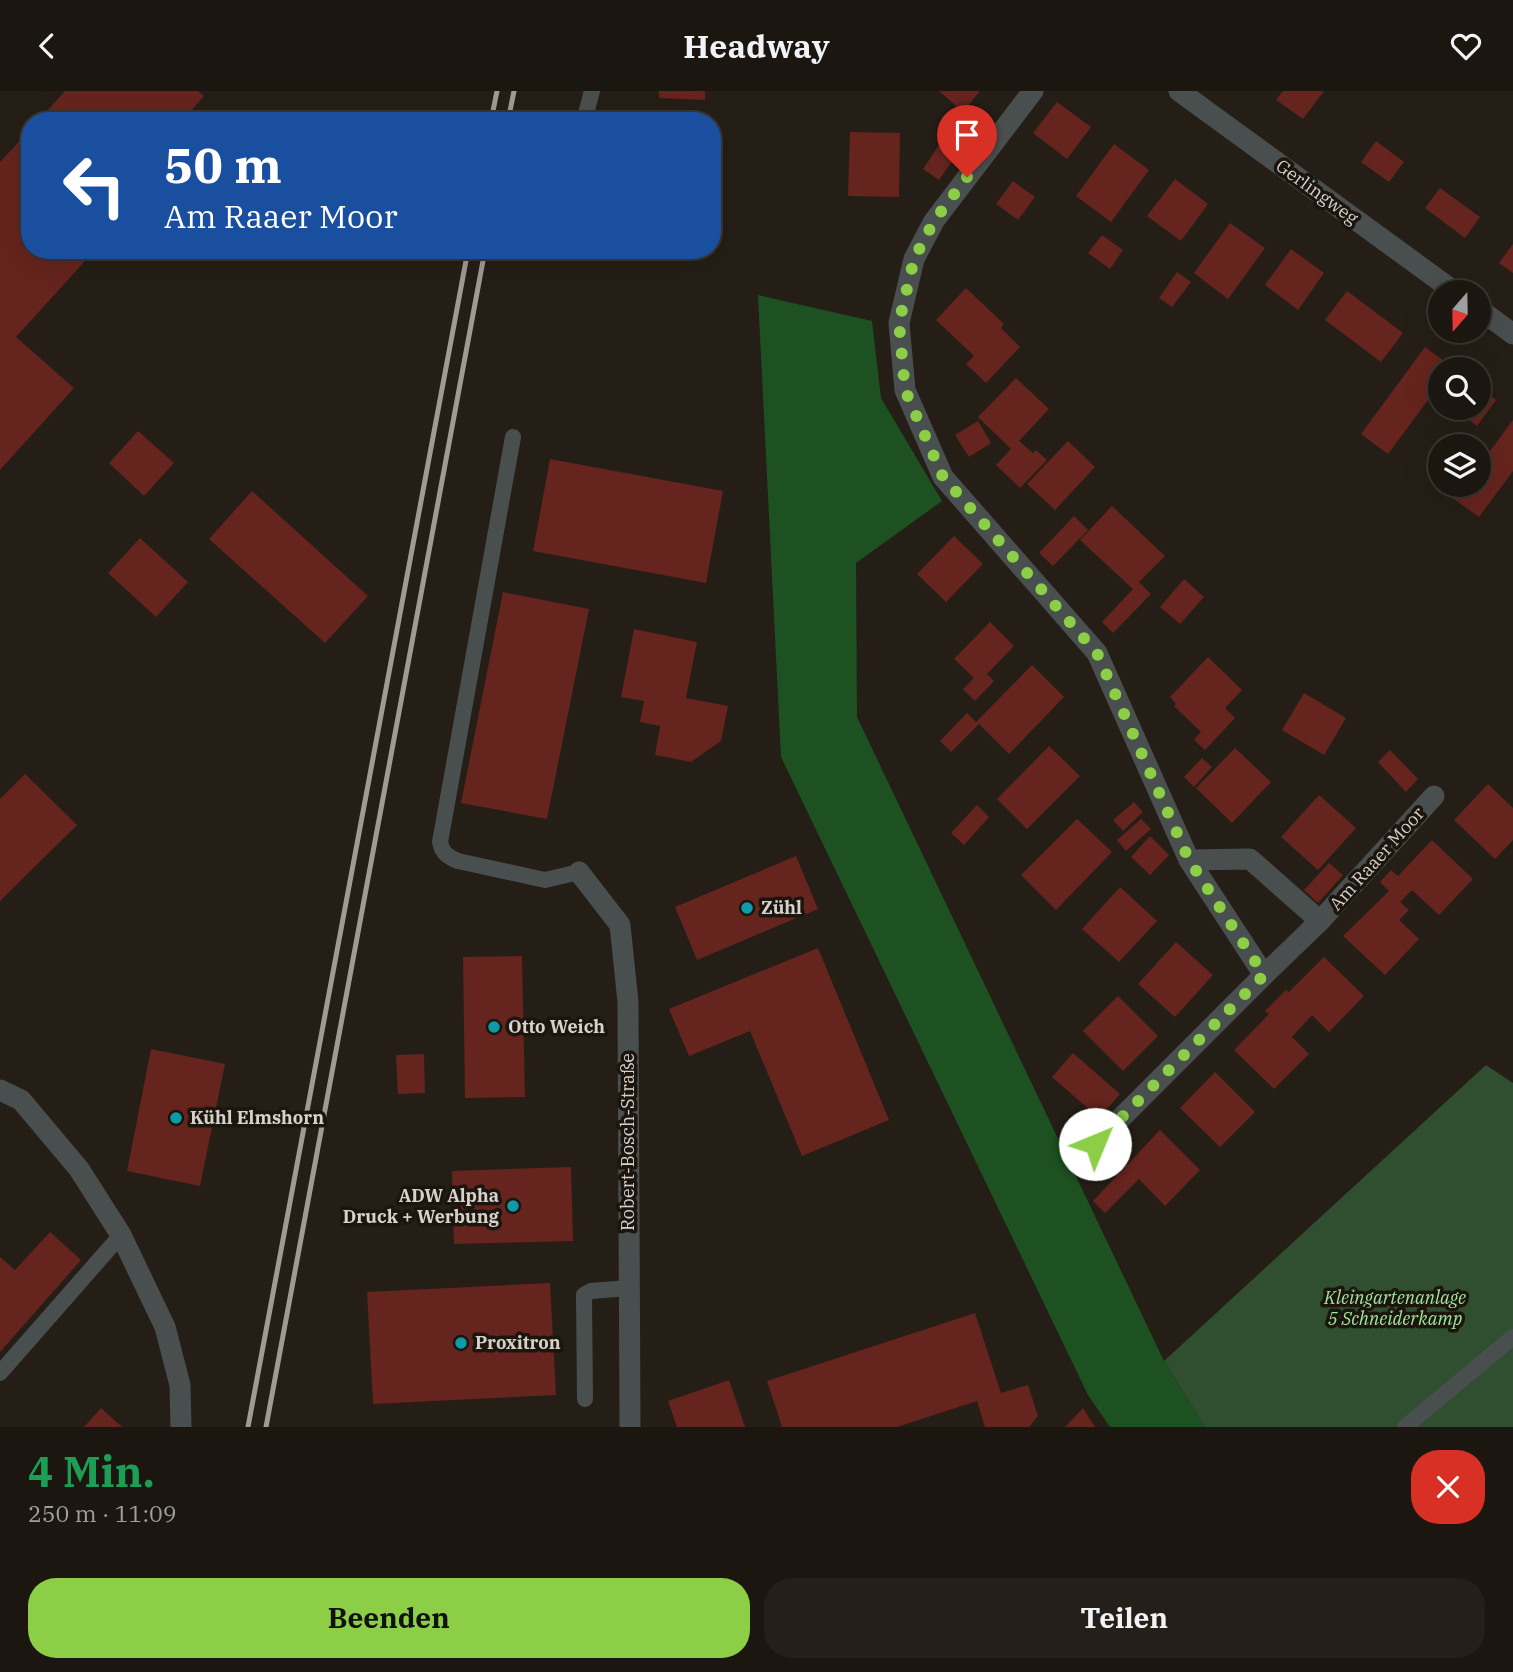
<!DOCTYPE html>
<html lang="de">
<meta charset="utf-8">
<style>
:root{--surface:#1b1610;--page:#241f19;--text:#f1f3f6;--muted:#a09f9f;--line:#393530;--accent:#8cce45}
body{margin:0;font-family:"IBM Plex Serif",serif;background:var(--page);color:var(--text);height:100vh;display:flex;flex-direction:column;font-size:26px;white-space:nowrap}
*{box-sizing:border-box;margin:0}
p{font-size:23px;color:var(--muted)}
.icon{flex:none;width:38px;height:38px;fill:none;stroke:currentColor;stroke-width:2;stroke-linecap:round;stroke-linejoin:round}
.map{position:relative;height:1336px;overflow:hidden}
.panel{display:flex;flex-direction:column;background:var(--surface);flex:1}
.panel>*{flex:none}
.guide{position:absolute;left:21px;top:21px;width:700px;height:147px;border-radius:28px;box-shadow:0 7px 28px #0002,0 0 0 2px var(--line);background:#1a4fa0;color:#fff;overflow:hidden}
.needle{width:46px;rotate:200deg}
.tools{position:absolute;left:1428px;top:189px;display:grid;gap:14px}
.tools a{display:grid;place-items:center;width:63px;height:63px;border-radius:50%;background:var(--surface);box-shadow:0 7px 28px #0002,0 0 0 2px var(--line);font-size:35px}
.pin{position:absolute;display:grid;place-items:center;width:60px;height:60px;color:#fff;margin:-72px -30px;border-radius:50% 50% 50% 0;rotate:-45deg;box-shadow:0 0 7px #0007}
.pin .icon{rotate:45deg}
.me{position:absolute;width:77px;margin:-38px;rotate:45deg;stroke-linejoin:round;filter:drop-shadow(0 0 5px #0008)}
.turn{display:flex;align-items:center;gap:24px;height:147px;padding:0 28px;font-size:32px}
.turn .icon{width:91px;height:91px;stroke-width:2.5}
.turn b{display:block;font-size:49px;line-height:60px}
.round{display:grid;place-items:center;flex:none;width:74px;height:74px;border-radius:28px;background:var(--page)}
.headline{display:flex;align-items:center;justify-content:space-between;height:119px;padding:0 28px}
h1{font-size:42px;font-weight:700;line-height:52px;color:#1e9e55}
.button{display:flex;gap:14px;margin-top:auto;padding:14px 28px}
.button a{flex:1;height:80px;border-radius:28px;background:var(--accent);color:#111;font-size:28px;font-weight:700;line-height:80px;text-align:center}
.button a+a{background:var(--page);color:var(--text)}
header{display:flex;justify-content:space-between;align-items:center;height:91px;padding:0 28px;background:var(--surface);font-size:32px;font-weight:700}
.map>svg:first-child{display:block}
.green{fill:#2f4f30}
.forest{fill:#1d5121}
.building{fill:#65241d}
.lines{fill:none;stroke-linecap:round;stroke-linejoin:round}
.lane{stroke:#494e4f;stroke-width:16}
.street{stroke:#494e4f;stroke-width:21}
.rail{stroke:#9f9a94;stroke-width:5}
.route{stroke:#8cce45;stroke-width:12;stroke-dasharray:0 21.6}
.culture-dot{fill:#0f9aa8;stroke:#1b150d;stroke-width:2.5}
.labels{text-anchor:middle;stroke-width:7;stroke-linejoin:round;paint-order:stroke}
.street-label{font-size:18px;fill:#d5d1cc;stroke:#1b150d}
.poi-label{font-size:18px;font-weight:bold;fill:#d5d1cc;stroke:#1b150d;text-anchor:start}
.park-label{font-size:18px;font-style:italic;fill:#9de79d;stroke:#1b150d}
</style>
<header><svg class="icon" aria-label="back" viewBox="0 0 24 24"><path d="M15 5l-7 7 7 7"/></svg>Headway<svg class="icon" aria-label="heart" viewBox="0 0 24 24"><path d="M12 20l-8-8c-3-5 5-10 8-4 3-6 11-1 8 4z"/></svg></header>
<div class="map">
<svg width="1513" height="1336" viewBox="0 0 1513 1336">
<rect width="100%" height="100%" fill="#241e16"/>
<path class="green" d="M 1486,974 L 1513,992 L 1513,1336 L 1205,1336 L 1164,1270 Z"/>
<path class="forest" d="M 758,204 L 872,230 L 881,307 L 942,410 L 856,472 L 857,626 L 1164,1270 L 1205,1336 L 1110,1336 L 1088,1304 L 781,666 Z"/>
<g class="building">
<path d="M 65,0 L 198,0 L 204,5 L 182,30 L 38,30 Z"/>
<path d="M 659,0 L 705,0 L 705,9 L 659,7 Z"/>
<path d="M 939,0 L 980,0 L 963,21 Z"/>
<path d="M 1283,0 L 1324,0 L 1303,28 L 1276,9 Z"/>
<path d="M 1057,11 L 1091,36 L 1067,68 L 1033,42 Z"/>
<path d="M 30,39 L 30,159 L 95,159 L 16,246 L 74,297 L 0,379 L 0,71 Z"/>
<path d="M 850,41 L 900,42 L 899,106 L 848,105 Z"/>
<path d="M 1376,50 L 1404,71 L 1389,91 L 1361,71 Z"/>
<path d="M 941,51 L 957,63 L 939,89 L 923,78 Z"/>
<path d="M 1114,53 L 1149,79 L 1111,131 L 1076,105 Z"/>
<path d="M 1175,88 L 1208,113 L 1181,150 L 1147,125 Z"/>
<path d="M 1013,90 L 1035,106 L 1018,129 L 996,113 Z"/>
<path d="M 1440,97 L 1480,126 L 1465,147 L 1425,117 Z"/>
<path d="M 1230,132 L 1265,157 L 1228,208 L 1194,182 Z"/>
<path d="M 1102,144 L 1123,159 L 1110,178 L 1088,162 Z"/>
<path d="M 1513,153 L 1513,182 L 1499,172 Z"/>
<path d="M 1291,158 L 1324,182 L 1298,219 L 1265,194 Z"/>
<path d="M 1177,181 L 1191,191 L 1172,216 L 1159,207 Z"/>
<path d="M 966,197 L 1004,233 L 1001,237 L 1020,256 L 986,292 L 966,273 L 974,265 L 936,229 Z"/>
<path d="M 1347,200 L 1403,242 L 1381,271 L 1325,229 Z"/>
<path d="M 1425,256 L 1452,276 L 1440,278 L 1440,293 L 1388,363 L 1361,343 Z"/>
<path d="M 1016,287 L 1049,318 L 1019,350 L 1033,362 L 1036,359 L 1047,369 L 1020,397 L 996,374 L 1011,358 L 978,326 Z"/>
<path d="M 1479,296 L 1496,309 L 1477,335 L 1453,317 L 1479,317 Z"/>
<path d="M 1513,329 L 1513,380 L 1479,426 L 1454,408 L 1465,394 L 1479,394 L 1479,375 Z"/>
<path d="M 978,330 L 991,352 L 969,366 L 955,344 Z"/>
<path d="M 138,340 L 174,372 L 144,405 L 109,372 Z"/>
<path d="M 1068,350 L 1095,376 L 1055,419 L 1027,393 Z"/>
<path d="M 550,368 L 723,400 L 706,492 L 533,460 Z"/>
<path d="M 252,400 L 368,505 L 325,552 L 209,448 Z"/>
<path d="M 1112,415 L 1165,465 L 1139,491 L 1151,503 L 1113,542 L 1102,531 L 1133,498 L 1080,449 Z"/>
<path d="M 1074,425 L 1088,439 L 1053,475 L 1039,462 Z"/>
<path d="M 954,445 L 983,473 L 946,511 L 917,483 Z"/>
<path d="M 140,447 L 188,491 L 156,526 L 108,482 Z"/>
<path d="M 1184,488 L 1204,506 L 1180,533 L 1160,516 Z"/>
<path d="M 503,501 L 589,518 L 547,728 L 461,712 Z"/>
<path d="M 990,531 L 1014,555 L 987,583 L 994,590 L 975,610 L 963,598 L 974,587 L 954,568 Z"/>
<path d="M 634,538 L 697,551 L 686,607 L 728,615 L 721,650 L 691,671 L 655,664 L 660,635 L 640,631 L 644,610 L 621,606 Z"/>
<path d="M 1208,566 L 1242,599 L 1225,617 L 1235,627 L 1205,659 L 1194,649 L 1201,641 L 1174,615 L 1176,613 L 1170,606 Z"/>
<path d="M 1032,574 L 1064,606 L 1009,663 L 979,633 L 951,661 L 940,650 L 967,622 L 976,631 Z"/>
<path d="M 1304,602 L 1346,627 L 1324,664 L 1282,639 Z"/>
<path d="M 1049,655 L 1080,685 L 1027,738 L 997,708 Z"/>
<path d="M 1235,657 L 1271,691 L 1232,732 L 1196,697 Z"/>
<path d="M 1390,659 L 1418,688 L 1406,701 L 1378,671 Z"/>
<path d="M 1202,667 L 1212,676 L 1194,696 L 1184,686 Z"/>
<path d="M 25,683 L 77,734 L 0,810 L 0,708 Z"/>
<path d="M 1488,693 L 1513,717 L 1513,749 L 1495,768 L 1454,729 Z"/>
<path d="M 1319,704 L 1356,737 L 1318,779 L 1281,746 Z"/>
<path d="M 1134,711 L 1143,721 L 1123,740 L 1113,729 Z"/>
<path d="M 977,714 L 989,726 L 964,754 L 951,742 Z"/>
<path d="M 1077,728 L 1112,761 L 1056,819 L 1021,784 Z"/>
<path d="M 1141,728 L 1151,738 L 1126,760 L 1117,749 Z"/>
<path d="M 1150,745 L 1169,764 L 1150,784 L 1131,766 Z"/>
<path d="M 1432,749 L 1473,788 L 1439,824 L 1412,799 L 1400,811 L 1409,819 L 1399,829 L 1419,848 L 1385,884 L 1343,845 L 1389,800 L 1380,791 L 1391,779 L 1398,785 Z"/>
<path d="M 796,765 L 818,818 L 697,869 L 675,816 Z"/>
<path d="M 1329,772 L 1343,784 L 1318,812 L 1304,799 Z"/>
<path d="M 1120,796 L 1157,830 L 1119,871 L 1082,838 Z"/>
<path d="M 1176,851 L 1213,884 L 1175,926 L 1138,893 Z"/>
<path d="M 818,857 L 889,1029 L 802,1065 L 750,940 L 689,965 L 669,918 Z"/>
<path d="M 522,865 L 525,1006 L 465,1007 L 463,866 Z"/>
<path d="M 1324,866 L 1364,905 L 1329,941 L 1312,924 L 1292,946 L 1309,963 L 1274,998 L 1234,959 L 1269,923 L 1265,920 L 1286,899 L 1289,901 Z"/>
<path d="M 1118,905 L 1158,945 L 1123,980 L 1083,940 Z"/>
<path d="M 151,958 L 225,973 L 200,1095 L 127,1080 Z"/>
<path d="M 1073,962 L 1120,1003 L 1099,1027 L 1052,986 Z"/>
<path d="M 424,963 L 425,1002 L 398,1003 L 396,964 Z"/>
<path d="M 1215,981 L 1255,1021 L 1220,1056 L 1180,1017 Z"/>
<path d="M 1160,1039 L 1200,1079 L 1165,1115 L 1139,1088 L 1105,1122 L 1093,1110 Z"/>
<path d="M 571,1076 L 573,1150 L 454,1153 L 452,1080 Z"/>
<path d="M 50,1141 L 81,1169 L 0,1261 L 0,1166 L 15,1179 Z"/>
<path d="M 550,1192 L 556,1304 L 373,1313 L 367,1201 Z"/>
<path d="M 975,1222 L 1001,1302 L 1028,1294 L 1038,1325 L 1029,1336 L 985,1336 L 977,1310 L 897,1336 L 782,1336 L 767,1290 Z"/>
<path d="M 729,1289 L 745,1336 L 677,1336 L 668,1310 Z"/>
<path d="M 101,1317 L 122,1336 L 84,1336 Z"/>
<path d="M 1083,1317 L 1095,1336 L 1065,1336 Z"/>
</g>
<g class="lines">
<g class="lane">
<path d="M 584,30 L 592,0"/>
<path d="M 513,346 L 440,751 C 442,762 448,766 458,770 L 545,789 L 579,781"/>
<path d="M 0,1282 L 121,1144"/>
<path d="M 585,1308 L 584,1204 L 591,1200 L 629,1197"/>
<path d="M 1405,1336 L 1513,1246"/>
</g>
<g class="street">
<path d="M 1033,0 L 934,130 L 914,168 L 899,232 L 905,299 L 943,386 L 1097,562 L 1189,769 L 1264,884 L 1095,1053"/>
<path d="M 1179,0 L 1455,201"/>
<path d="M 1479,218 L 1513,243"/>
<path d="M 1189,769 L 1250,768 L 1320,830"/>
<path d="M 579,781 L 620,834 L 628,911 L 630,1336"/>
<path d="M 1264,884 L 1320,830 L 1434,705"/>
<path d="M 0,999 L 21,1009 L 79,1078 L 121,1144 L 165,1236 L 180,1294 L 181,1336"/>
</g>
<g class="rail">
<path d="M 491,30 L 497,0"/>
<path d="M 508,30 L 514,0"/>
<path d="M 248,1336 L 468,159"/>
<path d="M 266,1336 L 485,159"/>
</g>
</g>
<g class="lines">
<path class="route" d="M 967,86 L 934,130 L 914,168 L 899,232 L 905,299 L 943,386 L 1097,562 L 1189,769 L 1264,884 L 1095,1053"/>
</g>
<g class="culture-dot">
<circle cx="747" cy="817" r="7"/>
<circle cx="494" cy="936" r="7"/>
<circle cx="176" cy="1027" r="7"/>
<circle cx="513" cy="1115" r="7"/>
<circle cx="461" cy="1252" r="7"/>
</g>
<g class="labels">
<g class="street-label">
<text transform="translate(1317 101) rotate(36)" y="6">Gerlingweg</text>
<text transform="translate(1377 768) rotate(-48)" y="6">Am Raaer Moor</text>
<text transform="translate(628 1051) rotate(-90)" y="6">Robert-Bosch-Straße</text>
</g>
<g class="poi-label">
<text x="761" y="823">Zühl</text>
<text x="508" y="942">Otto Weich</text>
<text x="190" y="1033">Kühl Elmshorn</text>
<text x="499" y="1111" text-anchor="end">ADW Alpha<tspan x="499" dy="21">Druck + Werbung</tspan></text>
<text x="475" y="1258">Proxitron</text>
</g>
<g class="park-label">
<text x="1395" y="1213">Kleingartenanlage<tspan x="1395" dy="21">5 Schneiderkamp</tspan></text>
</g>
</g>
</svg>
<div class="tools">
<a><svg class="needle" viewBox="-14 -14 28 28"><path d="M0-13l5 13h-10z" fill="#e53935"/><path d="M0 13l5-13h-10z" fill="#a09f9f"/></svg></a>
<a><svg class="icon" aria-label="search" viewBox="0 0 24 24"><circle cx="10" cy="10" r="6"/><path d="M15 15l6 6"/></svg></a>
<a><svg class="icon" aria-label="layers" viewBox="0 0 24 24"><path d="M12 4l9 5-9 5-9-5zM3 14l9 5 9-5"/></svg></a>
</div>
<div class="pin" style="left:967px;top:86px;background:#d93025"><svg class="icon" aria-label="arrive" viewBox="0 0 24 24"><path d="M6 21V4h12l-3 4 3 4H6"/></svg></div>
<svg class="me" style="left:1095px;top:1053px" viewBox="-20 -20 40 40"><circle r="19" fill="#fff"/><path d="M0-13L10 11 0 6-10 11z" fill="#8cce45"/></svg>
<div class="guide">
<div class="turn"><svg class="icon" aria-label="left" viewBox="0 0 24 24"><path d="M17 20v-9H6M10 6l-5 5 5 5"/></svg><div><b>50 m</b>Am Raaer Moor</div></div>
</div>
</div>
<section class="panel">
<div class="headline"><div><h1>4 Min.</h1><p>250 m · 11:09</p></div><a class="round" style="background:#d93025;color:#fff"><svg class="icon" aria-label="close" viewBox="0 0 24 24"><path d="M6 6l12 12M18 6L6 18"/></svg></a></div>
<div class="button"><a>Beenden</a><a>Teilen</a></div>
</section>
